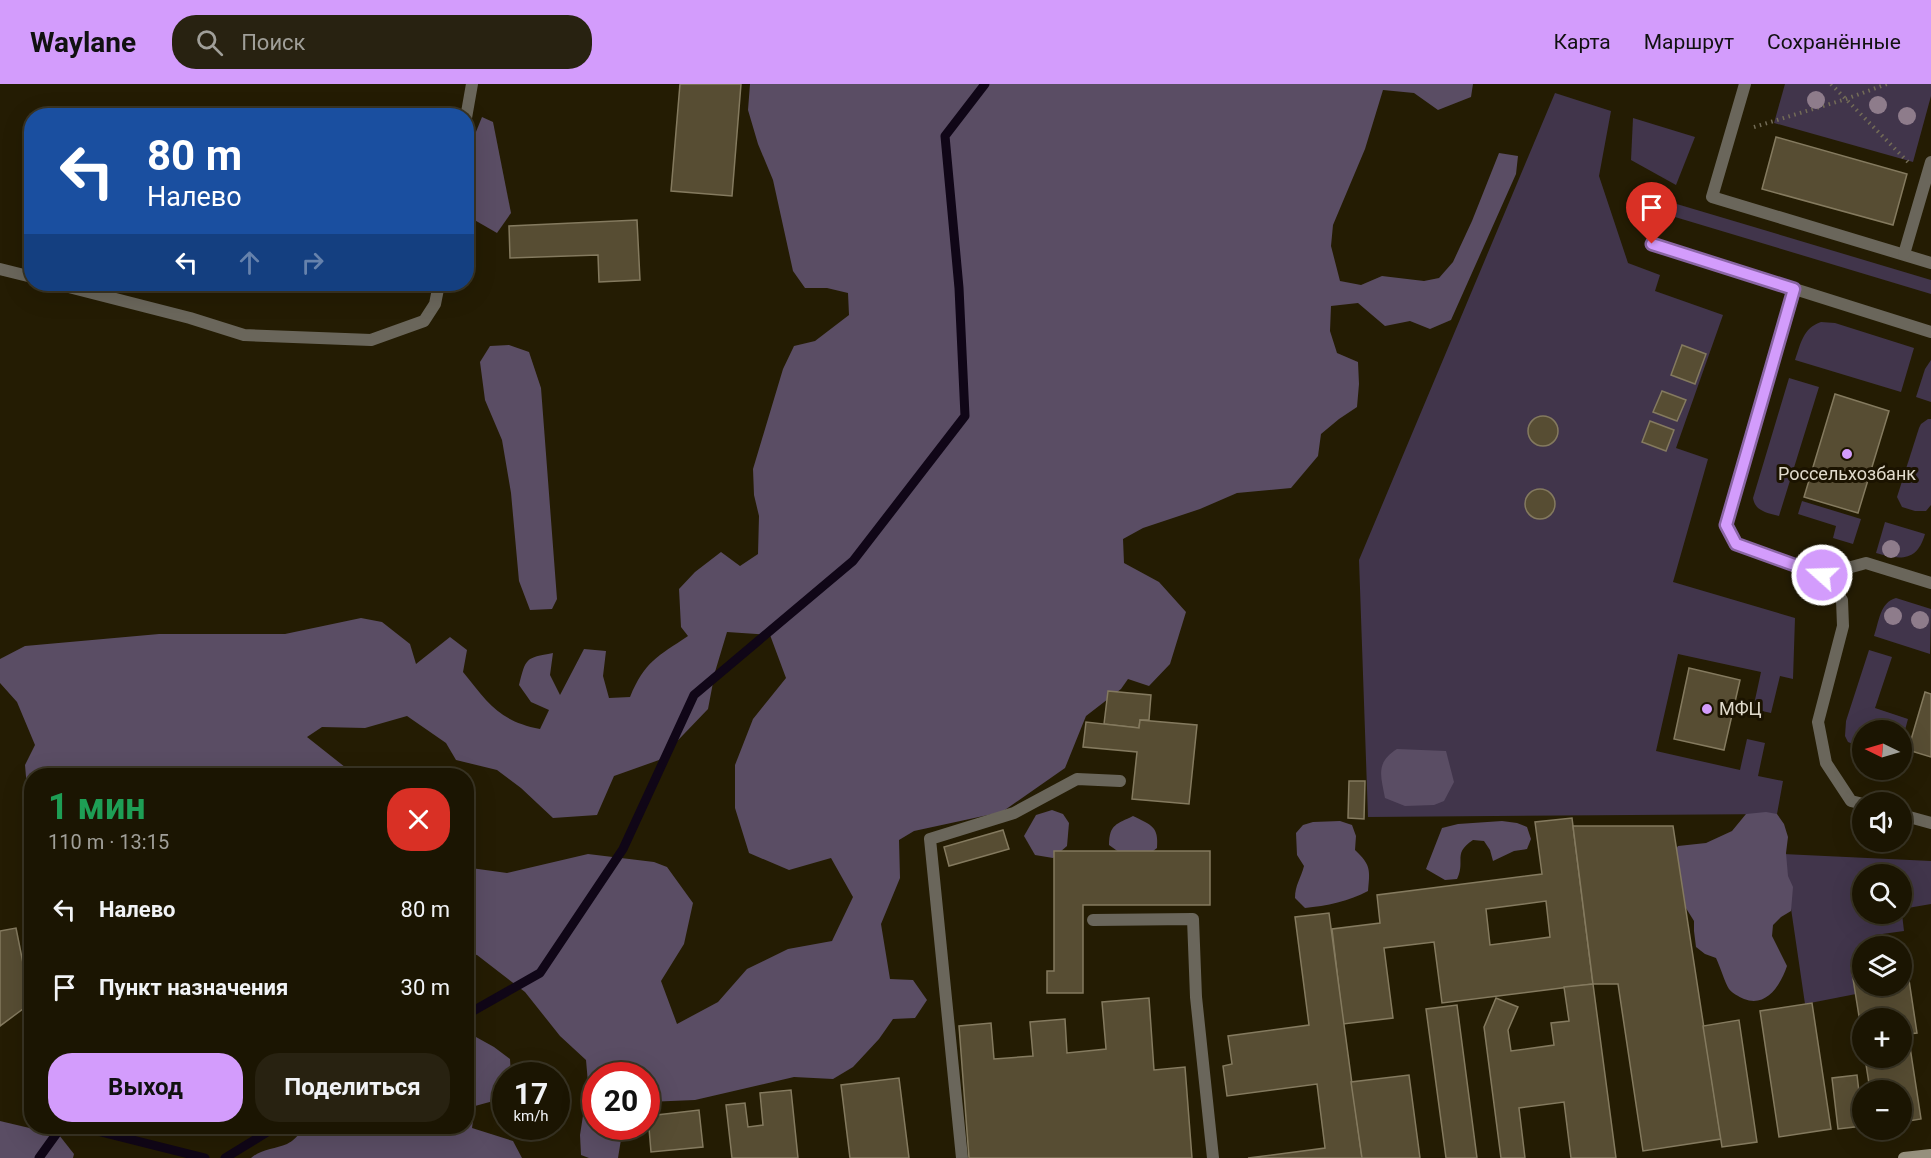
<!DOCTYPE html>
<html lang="ru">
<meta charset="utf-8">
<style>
:root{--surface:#1b1502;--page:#282211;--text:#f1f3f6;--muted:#a09f99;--line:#393424;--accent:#d39cfc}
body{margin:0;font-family:Roboto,sans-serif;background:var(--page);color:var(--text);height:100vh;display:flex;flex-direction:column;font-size:22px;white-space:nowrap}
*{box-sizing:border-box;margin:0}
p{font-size:20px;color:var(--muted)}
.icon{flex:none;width:33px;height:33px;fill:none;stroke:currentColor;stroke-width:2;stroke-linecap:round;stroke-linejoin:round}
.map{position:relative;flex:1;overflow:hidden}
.panel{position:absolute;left:24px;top:684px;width:450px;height:366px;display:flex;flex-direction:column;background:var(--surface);border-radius:24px;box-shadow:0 6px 24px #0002,0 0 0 2px var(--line)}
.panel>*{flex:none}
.hud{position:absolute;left:24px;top:24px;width:450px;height:183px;border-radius:24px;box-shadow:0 6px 24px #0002,0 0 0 2px var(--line);background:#1a4fa0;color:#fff;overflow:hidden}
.needle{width:39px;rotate:275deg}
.controls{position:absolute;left:1852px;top:636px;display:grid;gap:12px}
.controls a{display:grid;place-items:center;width:60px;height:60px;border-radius:50%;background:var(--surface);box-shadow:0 6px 24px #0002,0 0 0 2px var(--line);font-size:30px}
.speed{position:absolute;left:492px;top:978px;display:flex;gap:12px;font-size:30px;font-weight:700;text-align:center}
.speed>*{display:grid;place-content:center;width:78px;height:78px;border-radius:50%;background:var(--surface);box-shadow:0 6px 24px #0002,0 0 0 2px var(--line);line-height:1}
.speed small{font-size:15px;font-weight:400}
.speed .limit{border:9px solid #d22;background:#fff;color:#111}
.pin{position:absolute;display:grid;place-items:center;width:51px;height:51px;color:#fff;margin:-62px -26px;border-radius:50% 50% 50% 0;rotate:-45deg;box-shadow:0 0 6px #0007}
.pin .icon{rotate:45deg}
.me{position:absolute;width:66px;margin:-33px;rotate:290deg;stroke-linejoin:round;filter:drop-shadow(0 0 4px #0008)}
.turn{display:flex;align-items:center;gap:21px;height:126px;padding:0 24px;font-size:27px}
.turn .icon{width:78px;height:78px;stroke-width:2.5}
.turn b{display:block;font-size:42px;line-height:51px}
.lanes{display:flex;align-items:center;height:57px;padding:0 24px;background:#0003;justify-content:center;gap:30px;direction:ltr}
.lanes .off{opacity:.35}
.round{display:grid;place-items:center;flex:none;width:63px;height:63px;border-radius:24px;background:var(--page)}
.summary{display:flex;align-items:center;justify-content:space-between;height:102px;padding:0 24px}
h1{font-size:36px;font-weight:700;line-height:45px;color:#1e9e55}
.button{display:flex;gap:12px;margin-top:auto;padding:12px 24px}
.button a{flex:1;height:69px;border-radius:24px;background:var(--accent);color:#111;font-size:24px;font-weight:700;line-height:69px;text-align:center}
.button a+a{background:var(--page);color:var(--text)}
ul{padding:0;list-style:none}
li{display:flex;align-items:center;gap:18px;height:78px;padding:0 24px}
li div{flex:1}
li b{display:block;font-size:22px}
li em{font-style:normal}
header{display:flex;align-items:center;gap:36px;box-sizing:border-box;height:84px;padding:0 30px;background:var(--accent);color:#111}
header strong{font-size:28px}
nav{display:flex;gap:33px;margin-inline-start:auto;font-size:21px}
.search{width:420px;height:54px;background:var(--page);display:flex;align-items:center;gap:15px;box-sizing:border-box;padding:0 21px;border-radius:24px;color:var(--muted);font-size:22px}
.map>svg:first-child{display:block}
.green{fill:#41354b}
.forest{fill:#5a4d64}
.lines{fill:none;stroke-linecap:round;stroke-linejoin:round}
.stream{stroke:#100617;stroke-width:9}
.building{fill:#574d33;stroke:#847a5f;stroke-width:1.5;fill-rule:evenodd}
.path{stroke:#736c57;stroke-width:4;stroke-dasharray:1.5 4.5;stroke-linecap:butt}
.lane{stroke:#6a665b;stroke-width:12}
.street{stroke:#6a665b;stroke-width:12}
.secondary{stroke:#96907d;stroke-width:12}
.tree{fill:#8e7c8b}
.route-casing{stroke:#8965a4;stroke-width:15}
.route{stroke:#d39cfc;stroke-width:10}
.poi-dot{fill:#d39cfc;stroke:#1b1300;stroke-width:2}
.labels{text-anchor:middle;stroke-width:6;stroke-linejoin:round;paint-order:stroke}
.poi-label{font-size:18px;fill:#e1dbcc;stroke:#1b1300}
</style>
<header>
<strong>Waylane</strong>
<div class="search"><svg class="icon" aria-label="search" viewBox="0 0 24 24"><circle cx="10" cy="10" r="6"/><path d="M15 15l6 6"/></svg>Поиск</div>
<nav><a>Карта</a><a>Маршрут</a><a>Сохранённые</a></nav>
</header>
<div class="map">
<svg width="1931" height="1074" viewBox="0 0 1931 1074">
<rect width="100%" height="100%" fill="#241c03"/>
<g class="green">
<path d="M 1785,0 L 1931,0 L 1931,12 L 1913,78 L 1774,39 Z"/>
<path d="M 1555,9 L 1611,27 L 1599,92 L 1628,179 L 1660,191 L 1655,207 L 1723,231 L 1676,364 L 1708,375 L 1673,498 L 1795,534 L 1793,595 L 1780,592 L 1771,629 L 1753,625 L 1761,588 L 1678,570 L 1656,667 L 1740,686 L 1747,655 L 1765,659 L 1758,692 L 1783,697 L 1777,730 L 1368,733 L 1359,476 Z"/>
<path d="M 1633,34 L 1695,53 L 1676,101 L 1631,76 Z"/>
<path d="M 1670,118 L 1931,196 L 1931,210 L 1665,130 Z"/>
<path d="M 1821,238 L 1835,239 L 1914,264 L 1901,308 L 1795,276 C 1801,259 1803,244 1821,238 Z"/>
<path d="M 1931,276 L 1931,318 L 1916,313 L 1925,285 Z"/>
<path d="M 1789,294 L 1819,303 L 1779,432 C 1767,429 1755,427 1753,414 Z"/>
<path d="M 1928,335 L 1931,335 L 1931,421 L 1926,427 L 1915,427 L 1902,423 L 1897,413 L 1919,344 L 1921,340 Z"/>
<path d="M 1802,417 L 1861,435 L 1853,460 L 1833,454 L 1836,442 L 1798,430 Z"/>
<path d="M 1885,438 L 1925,450 C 1917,478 1900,476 1876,469 Z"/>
<path d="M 1896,514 L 1931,525 L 1930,570 L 1874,552 C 1879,538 1880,518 1896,514 Z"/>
<path d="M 1869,566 L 1892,573 L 1875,624 L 1908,635 L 1902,657 L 1902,646 L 1863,646 L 1863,664 L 1848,658 L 1845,652 L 1846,637 Z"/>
<path d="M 1783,770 L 1931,777 L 1931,820 L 1902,825 L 1902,790 L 1863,790 L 1863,830 L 1902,830 L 1904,847 L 1875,851 L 1876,862 L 1863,862 L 1863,880 L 1852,882 L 1856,910 L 1805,920 Z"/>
</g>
<g class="forest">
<path d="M 750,0 L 1473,0 L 1471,13 L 1438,26 L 1414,9 L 1383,6 L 1365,65 L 1333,141 L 1331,162 L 1340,197 L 1361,201 L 1382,192 L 1424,197 L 1439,194 L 1453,178 L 1472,137 L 1499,69 L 1518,72 L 1516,90 L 1451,236 L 1430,245 L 1410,237 L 1385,242 L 1358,219 L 1331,222 L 1330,247 L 1337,269 L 1358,278 L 1359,300 L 1357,323 L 1339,335 L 1321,350 L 1318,372 L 1291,404 L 1237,409 L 1200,425 L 1143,444 L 1123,455 L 1124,479 L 1159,498 L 1186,528 L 1170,580 L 1149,602 L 1128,595 L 1121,605 L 1086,632 L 1065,684 L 1002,728 L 914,747 L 899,756 L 900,794 L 881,840 L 890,895 L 913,896 L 927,916 L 915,934 L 893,935 L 879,955 L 853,983 L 833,995 L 794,993 L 695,1016 L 647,1018 L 646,992 L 596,992 L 596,1042 L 623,1043 L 618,1074 L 589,1074 L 581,1071 L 580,1051 L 588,999 L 586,976 L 560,952 L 525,908 L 477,871 L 467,869 L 467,780 L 471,784 L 507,789 L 588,770 L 654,778 L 667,783 L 693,819 L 684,860 L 661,897 L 677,940 L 718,918 L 747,885 L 788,865 L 832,857 L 853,813 L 831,774 L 789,786 L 749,769 L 735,724 L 735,681 L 753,635 L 786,594 L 770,551 L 727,548 L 715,588 L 708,625 L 659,676 L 614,692 L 597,731 L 553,734 L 521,704 L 497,686 L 456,676 L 446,659 L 407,632 L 365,644 L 322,643 L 307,653 L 355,691 L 32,692 L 31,734 L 29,728 L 25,681 L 35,661 L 17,618 L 0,599 L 0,575 L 25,562 L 159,550 L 285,550 L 361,534 L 382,538 L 410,560 L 416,580 L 450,553 L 467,566 L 463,588 C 488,619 499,637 540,645 L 549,626 L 531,618 L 519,601 C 526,574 525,574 553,569 L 550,591 L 560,611 L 584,565 L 606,567 L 603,592 L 609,614 L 630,613 C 645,577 657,573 688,552 L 681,543 L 679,505 L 695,488 L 721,468 L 740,482 L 758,470 L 759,432 L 754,411 L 753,385 L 783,285 L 794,262 L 815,257 L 849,231 L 848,209 L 827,204 L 805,204 L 793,187 L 773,96 L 758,60 L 748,26 Z"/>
<path d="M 482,33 L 493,38 L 511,129 L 497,149 L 471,134 L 467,119 L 467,70 Z"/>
<path d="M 509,261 L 529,268 L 541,304 L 557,515 L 552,525 L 530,526 L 519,497 L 511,409 L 502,356 L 485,316 L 480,278 L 490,262 Z"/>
<path d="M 1397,665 L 1446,667 L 1454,698 L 1444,717 L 1434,721 L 1405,722 L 1385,714 C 1381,692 1375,679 1397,665 Z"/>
<path d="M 1052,726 L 1063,730 L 1069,739 L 1067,762 L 1053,774 L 1035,771 L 1024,752 L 1036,731 Z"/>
<path d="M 1766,728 L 1777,730 L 1784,740 L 1788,753 L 1786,769 L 1788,792 L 1793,803 L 1791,827 L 1781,833 L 1773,841 L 1772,852 L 1787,882 C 1781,900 1767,924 1744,915 C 1738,912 1733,910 1729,905 C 1725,899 1720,882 1716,874 L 1705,870 L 1696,863 L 1694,847 L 1694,837 L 1684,821 L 1665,782 L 1678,762 L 1706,759 L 1732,747 L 1746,730 Z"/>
<path d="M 1133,732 C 1151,741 1159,742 1157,764 L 1148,771 L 1123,771 L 1109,761 C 1109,740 1117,740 1133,732 Z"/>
<path d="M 1340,737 L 1352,741 L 1356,752 L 1355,766 C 1371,781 1370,786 1368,807 C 1350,817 1326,822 1305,824 L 1295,814 C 1295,801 1301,794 1304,782 L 1297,771 L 1296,749 L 1303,741 L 1313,738 Z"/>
<path d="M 1502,737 L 1517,739 L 1527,743 L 1531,755 L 1527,765 L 1514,767 L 1493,777 L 1490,766 L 1484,757 L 1473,756 C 1452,770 1466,776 1457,795 L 1445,796 L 1426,785 L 1442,744 L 1458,740 Z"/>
<path d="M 467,948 L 494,963 L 510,975 L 511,991 L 506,992 L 505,1006 L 497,1016 L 475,1022 L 472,1044 L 513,1057 L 522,1074 L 251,1074 C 261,1065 275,1065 287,1060 C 299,1054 298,1046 315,1043 L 466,1042 Z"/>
<path d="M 0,1037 L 59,1051 L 74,1070 L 73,1074 L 0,1074 Z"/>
</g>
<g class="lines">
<g class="stream">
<path d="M 466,931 L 540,889 L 623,765 L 694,611 L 853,477 L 965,332 L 959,204 L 945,52 L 985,0"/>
<path d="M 77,1042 L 205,1074"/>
<path d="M 39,1074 L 62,1042"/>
<path d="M 225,1074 L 277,1042"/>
</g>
</g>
<g class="building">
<path d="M 680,0 L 741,0 L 732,112 L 671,107 Z"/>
<path d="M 1776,53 L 1907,90 L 1893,141 L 1762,105 Z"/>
<path d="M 637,136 L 640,196 L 599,198 L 598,171 L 510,174 L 509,142 Z"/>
<path d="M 1682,261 L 1706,270 L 1695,300 L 1671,291 Z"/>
<path d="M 1662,307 L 1686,316 L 1677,337 L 1653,328 Z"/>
<path d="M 1835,310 L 1889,327 L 1858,429 L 1804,413 Z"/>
<circle cx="1543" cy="347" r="15"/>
<path d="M 1650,337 L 1674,346 L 1666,367 L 1642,358 Z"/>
<circle cx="1540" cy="420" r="15"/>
<path d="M 1689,584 L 1740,596 L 1724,666 L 1674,655 Z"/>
<path d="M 1108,607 L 1151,611 L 1149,636 L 1140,636 L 1139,644 L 1104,640 Z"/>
<path d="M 1925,608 L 1931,610 L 1931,673 L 1908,666 Z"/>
<path d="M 1140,636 L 1197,641 L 1189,720 L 1132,715 L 1137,668 L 1083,663 L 1086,638 L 1139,644 Z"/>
<path d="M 1349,697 L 1365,697 L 1364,735 L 1348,734 Z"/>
<path d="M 1572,734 L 1593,900 L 1442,919 L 1434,858 L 1384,864 L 1393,934 L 1343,940 L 1332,845 L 1380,839 L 1377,811 L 1542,790 L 1535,738 ZM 1546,817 L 1550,853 L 1490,861 L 1486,825 Z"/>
<path d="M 1573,742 L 1673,742 L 1721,1055 L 1643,1067 L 1618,900 L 1593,900 Z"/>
<path d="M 1003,746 L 1009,765 L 949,782 L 944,763 Z"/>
<path d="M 1054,767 L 1210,767 L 1210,821 L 1083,821 L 1083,909 L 1047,909 L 1047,887 L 1054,887 Z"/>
<path d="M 1329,829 L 1362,1074 L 1248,1074 L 1325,1064 L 1317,1000 L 1227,1012 L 1223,982 L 1232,980 L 1228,952 L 1309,941 L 1295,833 Z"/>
<path d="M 16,844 L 31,919 L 0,942 L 0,847 Z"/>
<path d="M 1902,863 L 1904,863 L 1917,949 L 1908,950 L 1921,1035 L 1902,1038 L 1902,1006 L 1870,1006 L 1865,974 L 1902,974 L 1902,934 L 1863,934 L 1863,957 L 1851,882 L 1863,880 L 1863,902 L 1902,902 Z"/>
<path d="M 1593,900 L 1616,1074 L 1571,1074 L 1564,1018 L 1519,1024 L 1525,1074 L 1501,1074 L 1484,943 L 1496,914 L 1518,923 L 1508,946 L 1511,967 L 1554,961 L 1551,939 L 1569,937 L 1564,903 Z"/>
<path d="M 1149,914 L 1154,986 L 1185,983 L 1192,1074 L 969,1074 L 959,942 L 991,939 L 994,975 L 1033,972 L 1030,938 L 1065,935 L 1067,969 L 1106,965 L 1102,918 Z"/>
<path d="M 1812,919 L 1831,1045 L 1779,1053 L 1760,927 Z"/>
<path d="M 1457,921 L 1477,1074 L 1446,1074 L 1426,925 Z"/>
<path d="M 1739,936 L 1757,1058 L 1722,1063 L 1703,942 Z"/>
<path d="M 1409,991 L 1420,1074 L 1362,1074 L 1351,998 Z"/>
<path d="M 1857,991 L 1863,1042 L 1838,1045 L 1832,994 Z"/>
<path d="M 899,994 L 909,1074 L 850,1074 L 841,1001 Z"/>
<path d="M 791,1006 L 798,1074 L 732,1074 L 726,1021 L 745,1019 L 748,1043 L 763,1041 L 760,1009 Z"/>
<path d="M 699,1026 L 703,1063 L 651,1068 L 648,1032 Z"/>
</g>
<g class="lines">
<g class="path">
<path d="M 1831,0 L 1908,78"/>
<path d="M 1754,43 L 1846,15 L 1887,0"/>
</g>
<g class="lane">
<path d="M 1745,0 L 1712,113 L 1931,179"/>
<path d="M 1652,160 L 1931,248"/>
<path d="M 1904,170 L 1931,78"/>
<path d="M 1795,205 L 1726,441 L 1735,460 L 1822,491 L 1842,516 L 1843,542 L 1818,638 L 1826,679 L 1851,717 L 1863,720"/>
<path d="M 1822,491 L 1866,479 L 1931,499"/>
<path d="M 1902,731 L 1931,739"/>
<path d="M 1093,836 L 1193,835 L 1196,913 L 1213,1074"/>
<path d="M 962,1074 L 930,755 L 1014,729 L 1077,695 L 1120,697"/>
</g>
<g class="street">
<path d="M 466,34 L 472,0"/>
<path d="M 0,185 L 32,193"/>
<path d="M 57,200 L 190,234 L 244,251 L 371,256 L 424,237 L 435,220 L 439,200"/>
</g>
<path class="secondary" d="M 1904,1074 L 1931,1071"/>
</g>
<g class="tree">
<circle cx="1816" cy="16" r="9"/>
<circle cx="1878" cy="21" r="9"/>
<circle cx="1907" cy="32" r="9"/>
<circle cx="1891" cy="465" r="9"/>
<circle cx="1893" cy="532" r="9"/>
<circle cx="1920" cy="536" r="9"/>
</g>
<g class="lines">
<defs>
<path id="route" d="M 1652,160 L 1794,205 L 1726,441 L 1736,460 L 1822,491"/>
</defs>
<use href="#route" class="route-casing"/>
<use href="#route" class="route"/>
</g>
<g class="poi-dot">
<circle cx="1847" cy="370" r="6"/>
<circle cx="1707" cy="625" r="6"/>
</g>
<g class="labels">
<g class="poi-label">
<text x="1847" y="396">Россельхозбанк</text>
<text x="1719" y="631" text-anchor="start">МФЦ</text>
</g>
</g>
</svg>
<div class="controls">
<a><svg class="needle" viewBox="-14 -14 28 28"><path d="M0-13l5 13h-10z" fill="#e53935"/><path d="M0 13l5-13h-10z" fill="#a09f99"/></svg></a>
<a><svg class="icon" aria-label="sound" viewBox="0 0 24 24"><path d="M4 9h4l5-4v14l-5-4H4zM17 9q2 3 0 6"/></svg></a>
<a><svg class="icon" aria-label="search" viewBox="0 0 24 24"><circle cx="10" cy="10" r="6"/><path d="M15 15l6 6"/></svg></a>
<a><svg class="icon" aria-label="layers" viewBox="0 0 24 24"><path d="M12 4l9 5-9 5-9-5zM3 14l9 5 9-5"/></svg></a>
<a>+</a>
<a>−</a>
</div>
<div class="speed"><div>17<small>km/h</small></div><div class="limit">20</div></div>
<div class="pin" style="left:1652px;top:160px;background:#d93025"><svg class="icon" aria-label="arrive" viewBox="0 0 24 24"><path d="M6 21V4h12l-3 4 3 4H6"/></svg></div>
<svg class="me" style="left:1822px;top:491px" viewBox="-20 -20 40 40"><circle r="17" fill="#d39cfc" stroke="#fff" stroke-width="3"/><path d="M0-11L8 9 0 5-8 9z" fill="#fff"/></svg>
<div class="hud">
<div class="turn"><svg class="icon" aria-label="left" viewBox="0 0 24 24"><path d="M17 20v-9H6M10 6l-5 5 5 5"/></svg><div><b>80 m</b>Налево</div></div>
<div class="lanes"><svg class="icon" aria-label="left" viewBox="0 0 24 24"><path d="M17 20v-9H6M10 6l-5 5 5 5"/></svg><svg class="icon off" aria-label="ahead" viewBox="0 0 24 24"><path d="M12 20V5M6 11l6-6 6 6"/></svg><svg class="icon off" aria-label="right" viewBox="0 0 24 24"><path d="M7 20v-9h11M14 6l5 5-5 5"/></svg></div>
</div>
<section class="panel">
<div class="summary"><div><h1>1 мин</h1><p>110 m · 13:15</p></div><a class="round" style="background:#d93025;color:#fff"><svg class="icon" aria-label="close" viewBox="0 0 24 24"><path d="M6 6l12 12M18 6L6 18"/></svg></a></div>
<ul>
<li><svg class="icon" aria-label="left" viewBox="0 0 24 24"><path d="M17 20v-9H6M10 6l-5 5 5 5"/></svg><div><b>Налево</b></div><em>80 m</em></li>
<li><svg class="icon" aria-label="arrive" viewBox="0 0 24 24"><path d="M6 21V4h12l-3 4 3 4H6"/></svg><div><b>Пункт назначения</b></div><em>30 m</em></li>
</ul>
<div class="button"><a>Выход</a><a>Поделиться</a></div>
</section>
</div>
